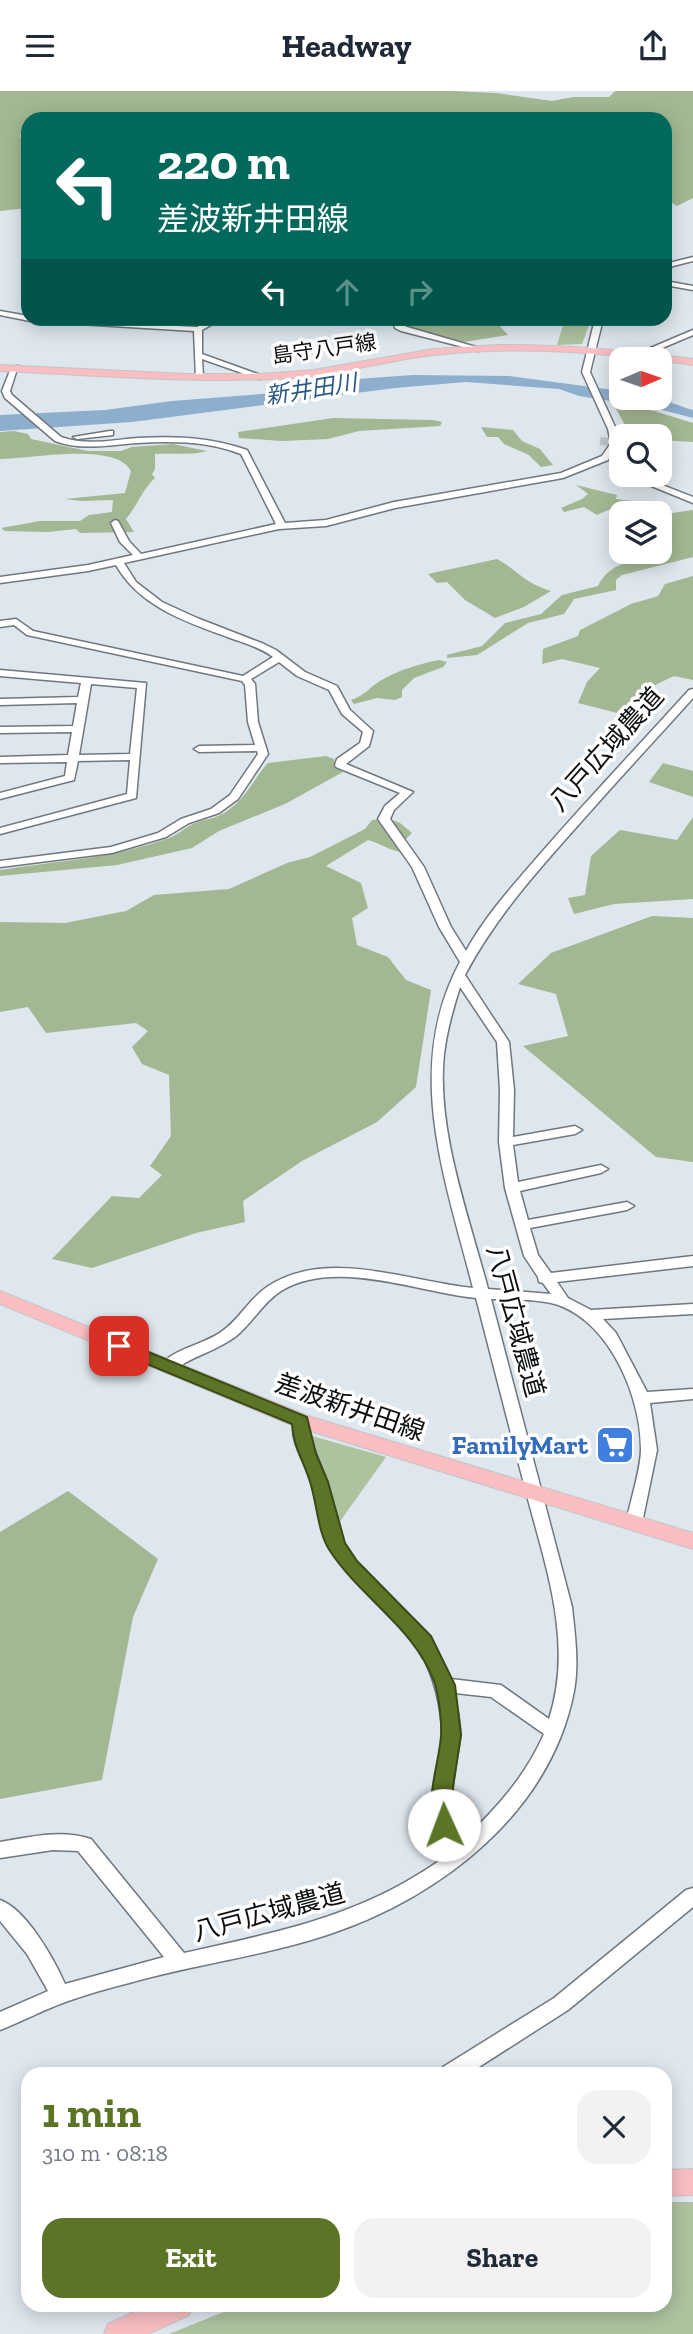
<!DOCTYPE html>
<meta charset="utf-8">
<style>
:root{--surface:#fff;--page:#f2f2f3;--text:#1f2937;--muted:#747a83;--accent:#5c7425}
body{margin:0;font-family:"Zilla Slab","Noto Sans JP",serif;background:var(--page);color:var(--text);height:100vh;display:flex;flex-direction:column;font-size:26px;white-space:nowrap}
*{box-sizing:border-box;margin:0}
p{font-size:23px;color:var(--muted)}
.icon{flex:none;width:38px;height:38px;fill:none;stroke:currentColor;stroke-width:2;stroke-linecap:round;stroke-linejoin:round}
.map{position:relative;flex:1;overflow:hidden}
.drawer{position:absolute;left:21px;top:1976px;width:651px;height:245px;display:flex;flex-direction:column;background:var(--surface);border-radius:21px;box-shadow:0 4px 18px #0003}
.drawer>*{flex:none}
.banner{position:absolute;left:21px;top:21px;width:651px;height:214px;border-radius:21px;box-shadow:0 4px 18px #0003;background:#00695c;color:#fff;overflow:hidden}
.needle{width:46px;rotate:88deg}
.buttons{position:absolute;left:609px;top:256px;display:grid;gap:14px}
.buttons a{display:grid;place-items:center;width:63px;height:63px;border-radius:14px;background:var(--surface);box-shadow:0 4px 18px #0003;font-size:35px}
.pin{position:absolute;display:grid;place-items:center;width:60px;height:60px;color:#fff;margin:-30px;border-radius:14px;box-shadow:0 4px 10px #0006}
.me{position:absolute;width:77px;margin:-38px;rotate:358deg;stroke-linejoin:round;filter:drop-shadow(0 0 5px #0008)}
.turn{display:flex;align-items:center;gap:24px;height:147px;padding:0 21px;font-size:32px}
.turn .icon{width:91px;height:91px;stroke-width:2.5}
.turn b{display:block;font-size:49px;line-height:60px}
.lanes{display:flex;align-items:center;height:66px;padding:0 21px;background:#0003;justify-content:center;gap:35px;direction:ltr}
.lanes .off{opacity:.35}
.round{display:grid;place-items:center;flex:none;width:74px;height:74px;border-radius:21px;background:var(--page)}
.head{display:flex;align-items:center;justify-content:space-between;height:119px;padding:0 21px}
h1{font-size:42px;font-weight:800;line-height:52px;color:var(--accent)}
.action{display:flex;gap:14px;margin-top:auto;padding:14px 21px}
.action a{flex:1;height:80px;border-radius:21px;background:var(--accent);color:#fff;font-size:28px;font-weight:800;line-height:80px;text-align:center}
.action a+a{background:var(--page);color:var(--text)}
header{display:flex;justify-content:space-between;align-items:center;height:91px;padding:0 21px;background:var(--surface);font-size:32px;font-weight:800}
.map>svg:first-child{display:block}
.green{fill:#adc39f}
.forest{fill:#a2b893}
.water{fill:#8eaece}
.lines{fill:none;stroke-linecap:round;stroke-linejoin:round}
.minor-tunnel{stroke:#bec6cd;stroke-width:8;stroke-dasharray:8 4.5;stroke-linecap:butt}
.minor-casing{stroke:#70777e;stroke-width:3}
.major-casing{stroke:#c5c5c6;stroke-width:2}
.minor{fill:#fff;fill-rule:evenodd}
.major{fill:#f8bec2;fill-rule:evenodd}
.route{fill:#5c7425;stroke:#3c4b18;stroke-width:2}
.labels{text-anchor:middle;stroke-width:7;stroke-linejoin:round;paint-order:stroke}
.far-street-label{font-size:21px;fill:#0c0f11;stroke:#fff}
.far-water-label{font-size:23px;font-style:italic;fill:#295984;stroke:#fff}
.street-label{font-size:26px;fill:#0c0f11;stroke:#fff}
.shop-label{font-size:26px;font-weight:bold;fill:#366cbe;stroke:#fff;text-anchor:end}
</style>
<header><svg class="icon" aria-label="menu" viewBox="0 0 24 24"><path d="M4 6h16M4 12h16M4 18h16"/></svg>Headway<svg class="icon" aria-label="share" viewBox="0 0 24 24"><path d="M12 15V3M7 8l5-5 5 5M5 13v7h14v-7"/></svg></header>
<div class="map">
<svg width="693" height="2243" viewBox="0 0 693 2243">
<rect width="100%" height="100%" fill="#dee6ee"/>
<g class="green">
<path d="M 565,228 L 591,228 L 582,253 L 557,254 Z"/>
<path d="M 312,1345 L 386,1366 L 336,1436 L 308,1351 Z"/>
<path d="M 665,2111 L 693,2111 L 693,2243 L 169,2243 L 241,2214 L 665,2214 Z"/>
</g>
<g class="forest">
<path d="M 0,0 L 453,0 L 496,2 L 552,10 L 573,6 L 609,6 L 615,0 L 693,0 L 693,107 L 677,115 L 665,108 L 665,28 L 28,28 L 28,45 L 21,42 L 20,46 L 28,49 L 28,117 L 0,120 Z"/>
<path d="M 402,228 L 560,228 L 562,230 L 497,232 L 508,244 L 464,251 L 406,236 Z"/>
<path d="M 630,315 L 654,320 L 693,332 L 693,351 L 660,349 L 660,345 L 631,345 L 615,316 Z"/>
<path d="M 333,327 L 433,329 L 442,331 L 440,335 L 359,340 L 328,348 L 282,350 L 239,347 L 238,341 Z"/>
<path d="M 481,336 L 513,339 L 522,350 L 540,358 L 553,374 L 541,376 L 529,364 L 504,353 L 498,346 L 487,346 Z"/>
<path d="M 14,340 L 28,343 L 31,348 L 88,360 L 121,360 L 132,356 L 173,353 L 207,360 C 191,365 172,361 155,363 L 155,378 L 152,383 L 155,387 C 142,399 137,415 126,428 L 134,441 L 80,442 L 76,438 L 48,441 L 5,440 L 1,437 L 40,430 L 80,430 L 89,424 L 112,421 L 113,409 L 82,410 L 65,408 L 125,402 L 131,380 C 116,350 28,368 0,368 L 0,341 Z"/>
<path d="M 576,394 L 617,404 L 616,408 L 640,411 L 672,422 L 693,419 L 693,466 L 622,484 L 616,489 L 616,499 L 574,508 L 564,523 L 528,532 L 477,564 L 447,567 L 447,564 L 482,555 L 505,532 L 541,523 L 562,504 L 598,495 C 608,474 626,472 646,465 L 645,460 L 660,460 L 660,422 L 650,422 L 650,419 C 630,409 616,415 597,424 L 584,416 L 564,421 L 561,417 L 582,408 L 588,403 Z"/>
<path d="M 497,468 C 520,481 523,491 551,500 L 524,516 L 495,527 L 465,509 L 447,491 L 437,492 L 428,483 Z"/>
<path d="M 693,485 L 693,589 L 674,585 L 657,593 L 621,623 L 578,612 L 587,591 L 600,577 L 562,568 L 542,573 L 543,558 L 578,545 L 580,539 L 631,513 L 658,505 L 665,493 Z"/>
<path d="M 439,569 L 447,571 L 443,576 L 414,587 L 402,599 L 402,606 L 395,609 L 377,607 L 354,613 L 351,609 C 364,605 369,597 380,590 C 398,579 419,573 439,569 Z"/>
<path d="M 326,665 L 334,668 L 335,676 L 343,681 L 285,713 L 219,740 L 192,757 L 117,774 L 0,785 L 0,779 C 57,770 114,767 169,747 C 178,744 184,737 193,733 C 207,727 219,728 231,717 C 247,705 255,686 268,672 Z"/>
<path d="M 663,672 L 693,680 L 693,706 L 649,691 Z"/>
<path d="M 693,726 L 693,808 L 614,813 L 574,823 L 568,807 L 585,804 L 591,765 L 620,739 L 677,749 Z"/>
<path d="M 390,728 L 400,732 L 412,742 L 404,750 L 405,761 C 393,762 380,752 368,749 L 326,775 L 361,792 L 368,817 L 352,827 L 357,854 L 388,866 L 406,889 L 431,899 L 416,996 L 377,1031 L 302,1070 L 243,1110 L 245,1131 L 196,1142 L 92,1177 L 52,1168 L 112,1105 L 139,1107 L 162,1084 L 150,1075 L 171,1045 L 169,984 L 142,973 L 132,956 L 148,940 L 136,932 L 46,942 L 28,916 L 0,921 L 0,831 L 65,832 L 126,820 L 154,804 L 229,798 L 287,772 L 310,766 L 365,738 L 372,729 Z"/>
<path d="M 652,825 L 693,827 L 693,1071 L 656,1066 L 523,955 L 568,945 L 556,903 L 518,893 L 551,862 Z"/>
<path d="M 68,1400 L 158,1468 L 133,1526 L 102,1689 L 0,1708 L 0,1441 Z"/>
</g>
<path class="water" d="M 413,284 L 509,285 L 621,300 L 621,306 C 632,306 646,304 656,306 C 669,310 681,316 693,319 L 693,327 L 655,317 L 579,305 L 559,298 L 466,291 L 395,297 L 132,331 L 0,340 L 0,324 L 105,319 L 172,310 L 300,300 L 343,289 Z"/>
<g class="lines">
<path class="minor-tunnel" d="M 600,350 L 621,352"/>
<defs>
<g id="minor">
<path d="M 693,166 L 693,170 L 665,177 L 665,173 Z"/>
<path d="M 665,190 L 693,195 L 693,199 L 665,194 Z"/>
<path d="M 0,220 L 28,225 L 28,228 L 197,236 L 214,228 L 222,228 L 202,239 L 202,263 L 266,286 L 259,288 L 202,268 L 203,285 L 196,287 L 194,240 L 30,230 L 0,224 Z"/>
<path d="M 393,228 L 400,228 L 402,234 L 407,236 L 483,258 L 479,260 L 401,240 L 395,237 Z"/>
<path d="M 595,228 L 603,228 L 590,281 L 616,338 L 619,352 L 608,369 L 563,387 L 395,417 L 326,435 L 279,438 L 124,472 L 136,491 L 162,511 L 197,527 L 264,553 L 276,559 L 305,581 L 337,595 L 350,619 L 373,640 L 369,655 L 346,673 L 413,701 L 394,719 L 390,728 L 424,776 L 451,836 L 466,860 C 485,825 514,793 541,762 C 589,707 640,653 689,599 L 693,598 L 693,607 C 656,648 618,689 581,731 C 538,779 495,827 465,884 L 509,951 L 514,999 L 513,1046 L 575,1035 L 582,1039 L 575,1043 L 513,1054 L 518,1091 L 601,1074 L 608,1078 L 601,1082 L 520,1100 L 528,1129 L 627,1111 L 634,1115 L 627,1119 L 530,1137 L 538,1164 L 551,1182 L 693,1165 L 693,1175 L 557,1191 L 568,1207 L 591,1219 L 693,1213 L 693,1223 L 603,1228 L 616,1242 L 647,1301 L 693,1298 L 693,1308 L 650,1312 L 657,1359 L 642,1432 L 640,1436 L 634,1438 L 628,1436 L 626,1432 C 630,1411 641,1378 641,1358 C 641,1306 611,1235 561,1215 C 540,1207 512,1209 491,1208 L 572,1516 C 575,1544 579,1572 574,1600 C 551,1721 441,1806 330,1843 C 264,1865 196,1873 129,1892 C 109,1897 88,1903 68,1910 C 45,1918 23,1930 0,1939 L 0,1921 L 48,1900 L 27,1863 L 0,1830 L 0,1809 C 26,1818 54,1868 65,1893 L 164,1866 L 78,1760 L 53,1759 L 0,1767 L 0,1751 C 30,1746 61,1738 91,1748 L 184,1862 C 264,1844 343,1829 414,1786 C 427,1778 439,1771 450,1761 C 420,1726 441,1684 442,1644 C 442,1613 433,1584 419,1557 C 413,1547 402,1538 394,1530 C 372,1507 347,1485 330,1458 C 319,1439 316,1404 308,1381 C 301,1365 287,1343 296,1326 L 306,1326 L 309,1330 L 309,1345 L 327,1390 L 344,1452 L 357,1471 L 430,1545 L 451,1588 L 501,1594 L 549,1628 C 575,1549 543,1469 524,1393 C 508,1331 492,1269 476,1207 C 417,1201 335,1167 281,1200 C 262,1212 252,1233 235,1246 C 216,1260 193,1265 173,1279 L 163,1279 L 160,1275 C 174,1257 203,1254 221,1241 C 239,1229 249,1208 267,1196 C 326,1156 410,1191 473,1197 C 445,1087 403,977 460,871 L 439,836 L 412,776 L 378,728 L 385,715 L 400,702 L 336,676 L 335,674 L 337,668 L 360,652 L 363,641 L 342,623 L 329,599 L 297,585 L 279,571 L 251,588 L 255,593 L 258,631 L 268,663 L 238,708 L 219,722 L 189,732 L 166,746 L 112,762 L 0,776 L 0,770 L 111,756 L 158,742 L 181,728 L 211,718 L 230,704 L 258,663 L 257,660 L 199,661 L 194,658 L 199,655 L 255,654 L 248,631 L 245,594 L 242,590 L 27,544 L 14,534 L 0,536 L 0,530 L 16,528 L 33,540 L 243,585 L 273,566 C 261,557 247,553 233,548 C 190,532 140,517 116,474 L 88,480 L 0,492 L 0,486 L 88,474 L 133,464 L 120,451 L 111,432 L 115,429 L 118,430 L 129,450 L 141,463 L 276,433 L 241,363 C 207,350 173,350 137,352 C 109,354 82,360 55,350 L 5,307 L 2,300 L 11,277 L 18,275 L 10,300 L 12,304 L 61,346 C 86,355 112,349 138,347 C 175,345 211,346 247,359 L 285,432 L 326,429 L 394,411 L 561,382 L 602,365 L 611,352 L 608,338 L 582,281 ZM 460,896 L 497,951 L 500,999 L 499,1051 L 505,1097 L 524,1165 L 538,1186 L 539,1191 L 543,1192 L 551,1203 L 488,1198 C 469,1125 436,1039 444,963 C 447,939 453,918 460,896 ZM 455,1602 L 491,1606 L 544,1643 C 525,1686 496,1718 463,1749 C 441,1725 457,1676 460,1646 C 461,1632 456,1616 455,1602 Z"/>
<path d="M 693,239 L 693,244 L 641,266 L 634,264 Z"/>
<path d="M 110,340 L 113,340 L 113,344 L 77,348 L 73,346 Z"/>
<path d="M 622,383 L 634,383 L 693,406 L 693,412 Z"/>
<path d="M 0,579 L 146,592 L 136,707 L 0,743 L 0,737 L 127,703 L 130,669 L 78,670 L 74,689 L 0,708 L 0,702 L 65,685 L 67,671 L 0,672 L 0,666 L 68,664 L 72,641 L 0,642 L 0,636 L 73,635 L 77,612 L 0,614 L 0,608 L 78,606 L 81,592 L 0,585 ZM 91,593 L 137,597 L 130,663 L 79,664 Z"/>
<path d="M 693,1797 L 693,1816 L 568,1919 L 468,1983 L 440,1983 L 443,1976 L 554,1907 L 686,1799 Z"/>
</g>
<g id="major">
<path d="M 498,254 C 564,253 628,259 693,268 L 693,274 C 609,262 521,254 434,264 C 387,269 341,284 293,287 C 195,293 98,284 0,280 L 0,274 L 186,283 L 260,283 L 314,279 L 433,258 Z"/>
<path d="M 0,1200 L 308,1325 L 693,1442 L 693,1458 L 294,1335 L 0,1213 Z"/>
<path d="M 693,2078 L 693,2104 L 665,2105 L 665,2079 Z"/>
<path d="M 149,2214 L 193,2214 L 189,2224 L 148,2243 L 104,2243 L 108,2233 Z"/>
</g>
</defs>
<use href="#minor" class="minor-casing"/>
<use href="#major" class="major-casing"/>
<use href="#minor" class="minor"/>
<use href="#major" class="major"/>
</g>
<path class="route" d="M 119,1249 L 307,1326 L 316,1363 L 328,1391 L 345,1452 L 357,1470 L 431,1545 L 455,1594 L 461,1644 L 453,1696 L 455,1734 L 452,1740 L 444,1743 L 437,1740 C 423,1712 439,1674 441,1645 C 442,1631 439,1607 435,1593 C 416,1538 361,1507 330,1460 C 318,1442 317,1414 311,1394 C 305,1372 293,1356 292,1333 L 113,1259 L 110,1255 L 113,1251 Z"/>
<defs>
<symbol id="supermarket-square" viewBox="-11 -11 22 22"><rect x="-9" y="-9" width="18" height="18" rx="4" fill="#3f7fe0" stroke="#fff"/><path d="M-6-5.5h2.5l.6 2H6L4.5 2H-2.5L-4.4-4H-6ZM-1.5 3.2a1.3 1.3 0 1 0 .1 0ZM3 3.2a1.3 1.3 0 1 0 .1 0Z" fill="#fff"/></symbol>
</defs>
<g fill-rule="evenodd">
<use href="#supermarket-square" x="593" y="1332" width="44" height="44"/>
</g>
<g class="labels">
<g class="far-street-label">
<text transform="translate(324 258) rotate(-8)" y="7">島守八戸線</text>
</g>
<g class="far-water-label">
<text transform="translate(311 298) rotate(-9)" y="8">新井田川</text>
</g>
<g class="street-label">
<text transform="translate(606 658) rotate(-48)" y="9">八戸広域農道</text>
<text transform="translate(516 1230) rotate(75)" y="9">八戸広域農道</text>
<text transform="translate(350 1316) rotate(19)" y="9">差波新井田線</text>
<text transform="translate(269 1821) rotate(-15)" y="9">八戸広域農道</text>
</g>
<g class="shop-label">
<text x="588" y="1363">FamilyMart</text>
</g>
</g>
</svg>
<div class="buttons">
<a><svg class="needle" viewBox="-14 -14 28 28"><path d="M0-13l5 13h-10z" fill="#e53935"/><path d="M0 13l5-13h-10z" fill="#747a83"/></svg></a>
<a><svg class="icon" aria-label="search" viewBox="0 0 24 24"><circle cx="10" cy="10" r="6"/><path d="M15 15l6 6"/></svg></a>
<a><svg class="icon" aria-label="layers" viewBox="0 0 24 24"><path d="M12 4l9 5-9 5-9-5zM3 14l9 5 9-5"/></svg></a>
</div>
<div class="pin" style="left:119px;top:1255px;background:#d93025"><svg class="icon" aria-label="arrive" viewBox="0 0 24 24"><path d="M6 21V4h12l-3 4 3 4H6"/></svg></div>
<svg class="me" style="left:444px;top:1734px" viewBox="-20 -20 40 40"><circle r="19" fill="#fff"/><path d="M0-13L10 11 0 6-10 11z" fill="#5c7425"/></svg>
<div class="banner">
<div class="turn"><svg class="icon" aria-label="left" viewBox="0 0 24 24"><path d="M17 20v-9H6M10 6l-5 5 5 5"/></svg><div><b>220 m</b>差波新井田線</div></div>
<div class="lanes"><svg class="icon" aria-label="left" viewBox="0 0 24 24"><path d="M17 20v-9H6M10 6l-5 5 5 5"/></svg><svg class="icon off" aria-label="ahead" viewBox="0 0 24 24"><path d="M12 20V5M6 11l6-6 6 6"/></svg><svg class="icon off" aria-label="right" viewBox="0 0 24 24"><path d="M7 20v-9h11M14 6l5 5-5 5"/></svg></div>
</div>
<section class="drawer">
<div class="head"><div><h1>1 min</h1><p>310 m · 08:18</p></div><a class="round"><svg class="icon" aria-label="close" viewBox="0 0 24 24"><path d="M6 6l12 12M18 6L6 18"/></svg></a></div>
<div class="action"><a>Exit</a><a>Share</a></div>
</section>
</div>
